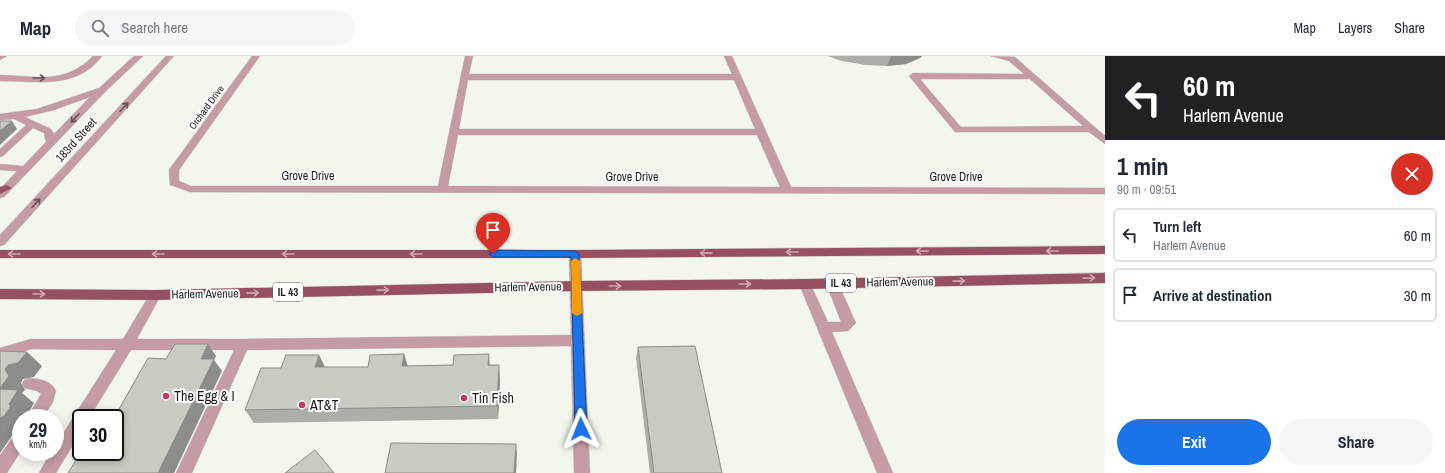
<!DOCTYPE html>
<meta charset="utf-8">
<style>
:root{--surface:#fff;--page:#f6f6f7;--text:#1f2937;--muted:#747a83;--line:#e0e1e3;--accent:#1a73e8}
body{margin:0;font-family:"Archivo Narrow",sans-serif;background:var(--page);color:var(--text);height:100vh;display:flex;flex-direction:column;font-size:15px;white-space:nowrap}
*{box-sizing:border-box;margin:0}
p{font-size:13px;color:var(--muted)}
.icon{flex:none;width:22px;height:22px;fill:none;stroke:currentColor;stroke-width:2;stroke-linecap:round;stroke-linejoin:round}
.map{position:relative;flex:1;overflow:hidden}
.drawer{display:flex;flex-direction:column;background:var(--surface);width:340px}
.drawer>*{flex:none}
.guide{background:#202124;color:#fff;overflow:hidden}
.speed{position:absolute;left:12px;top:353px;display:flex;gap:8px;font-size:20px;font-weight:700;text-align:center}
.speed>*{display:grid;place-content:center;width:52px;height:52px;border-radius:50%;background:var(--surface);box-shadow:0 2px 10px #0003;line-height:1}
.speed small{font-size:10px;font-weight:400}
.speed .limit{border:2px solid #111;border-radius:6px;background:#fff;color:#111}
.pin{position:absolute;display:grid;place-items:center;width:34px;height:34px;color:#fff;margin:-41px -17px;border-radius:50% 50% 50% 0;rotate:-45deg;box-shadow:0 0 4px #0007}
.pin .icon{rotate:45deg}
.me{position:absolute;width:44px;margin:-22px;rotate:358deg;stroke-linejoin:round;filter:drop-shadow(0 0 3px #0008)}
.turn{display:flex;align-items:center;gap:14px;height:84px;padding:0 12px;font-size:18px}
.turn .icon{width:52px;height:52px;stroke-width:2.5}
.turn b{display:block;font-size:28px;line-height:34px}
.round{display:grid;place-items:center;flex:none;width:42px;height:42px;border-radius:21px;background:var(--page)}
.head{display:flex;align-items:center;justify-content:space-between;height:68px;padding:0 12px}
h1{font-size:24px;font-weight:700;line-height:30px}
.primary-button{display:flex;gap:8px;margin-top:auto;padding:8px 12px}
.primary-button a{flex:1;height:46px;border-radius:24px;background:var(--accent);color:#fff;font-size:16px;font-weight:700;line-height:46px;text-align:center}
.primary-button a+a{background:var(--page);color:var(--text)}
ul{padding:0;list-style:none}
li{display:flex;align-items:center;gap:12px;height:54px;margin:0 8px 6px;padding:0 4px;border:2px solid var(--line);border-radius:6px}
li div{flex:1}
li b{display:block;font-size:15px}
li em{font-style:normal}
header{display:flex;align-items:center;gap:24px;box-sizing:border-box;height:56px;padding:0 20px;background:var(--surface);border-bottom:1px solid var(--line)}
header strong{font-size:19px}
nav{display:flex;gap:22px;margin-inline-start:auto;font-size:14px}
.search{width:280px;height:36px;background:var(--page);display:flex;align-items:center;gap:10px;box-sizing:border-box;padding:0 14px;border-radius:22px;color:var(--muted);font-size:15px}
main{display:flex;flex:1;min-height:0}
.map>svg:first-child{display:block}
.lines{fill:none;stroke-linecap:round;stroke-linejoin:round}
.minor-casing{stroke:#d0d3cb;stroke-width:1}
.major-casing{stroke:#d0d3cb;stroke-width:1}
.minor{fill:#c59ba4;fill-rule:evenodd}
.major{fill:#975062;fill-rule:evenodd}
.wall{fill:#abafa7}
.shaded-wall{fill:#8b8e88}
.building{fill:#c7cbc2;stroke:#8b8e88}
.oneway{stroke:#685659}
.oneway2{stroke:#cba8b0}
.route{fill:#1a73e8;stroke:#114b97}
.slow{fill:#f59e0b}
.poi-dot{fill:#c43767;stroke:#fff;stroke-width:1.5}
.labels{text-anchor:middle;stroke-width:4;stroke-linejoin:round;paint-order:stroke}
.far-street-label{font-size:10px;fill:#1c1e1b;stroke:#fff}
.shield{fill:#fff;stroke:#60625f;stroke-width:1}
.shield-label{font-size:11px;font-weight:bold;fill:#1c1e1b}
.street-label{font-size:12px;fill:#1c1e1b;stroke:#fff}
.near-poi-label{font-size:14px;fill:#1c1e1b;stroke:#fff;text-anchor:start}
</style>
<header>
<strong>Map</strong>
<div class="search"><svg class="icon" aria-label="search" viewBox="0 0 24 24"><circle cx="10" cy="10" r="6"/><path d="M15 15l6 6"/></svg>Search here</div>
<nav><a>Map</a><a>Layers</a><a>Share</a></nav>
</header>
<main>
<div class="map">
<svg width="1105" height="417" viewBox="0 0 1105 417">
<rect width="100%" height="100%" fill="#f2f6ed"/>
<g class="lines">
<defs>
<g id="minor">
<path d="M 0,0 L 7,0 L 0,4 Z"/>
<path d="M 93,0 L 102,0 C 76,34 38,25 0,25 L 0,19 C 37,20 65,29 93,0 Z"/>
<path d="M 134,0 L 143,0 L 105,36 L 4,141 L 0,142 L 0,133 L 17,115 L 0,114 L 0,108 L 23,110 L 46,86 L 44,77 L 33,72 L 3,100 L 0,101 L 0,93 L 26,69 L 14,63 L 0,64 L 0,58 L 37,53 L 99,32 ZM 90,41 L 54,78 L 51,73 L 25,61 L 54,54 Z"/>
<path d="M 166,0 L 174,0 L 4,189 L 0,190 L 0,179 Z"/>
<path d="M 252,0 L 260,0 L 179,114 L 179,125 L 191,130 L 438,130 L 465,0 L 473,0 L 469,18 L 732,18 L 724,0 L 732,0 L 791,131 L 1105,132 L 1105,138 L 190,136 L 170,129 L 169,114 ZM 468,24 L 734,24 L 755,73 L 459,73 ZM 458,79 L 757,79 L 780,131 L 448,130 Z"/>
<path d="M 991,0 L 1015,1 L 1105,80 L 1105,88 L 1089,76 L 955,76 L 909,20 L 913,17 L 1024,18 L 1009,5 ZM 920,23 L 1030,23 L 1083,70 L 961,71 Z"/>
<path d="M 575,194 L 579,195 L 581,198 L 590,417 L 574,417 L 571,290 L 247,294 L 192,417 L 176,417 L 234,294 L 131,294 L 89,362 L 81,362 L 81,376 L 56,417 L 39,417 L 51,396 L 55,396 L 55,390 L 116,294 L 31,293 L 0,305 L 0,292 L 31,283 L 123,283 L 151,236 L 159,236 L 161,239 L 137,283 L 243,283 L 571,279 L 569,198 L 571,195 Z"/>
<path d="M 832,222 L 836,224 L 838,227 L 856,267 L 848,275 L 832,276 L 893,417 L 877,417 L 799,228 L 801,225 L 809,225 L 828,266 L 841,266 L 826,227 L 828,224 Z"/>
<path d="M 29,322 C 40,323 51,324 56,335 L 52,348 L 42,362 L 27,362 L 41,338 L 37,335 L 24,332 L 22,328 L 24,324 Z"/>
<path d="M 21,375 L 21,395 L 7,417 L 0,417 L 0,399 L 16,377 Z"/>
</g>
<g id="major">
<path d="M 7,129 L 12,132 L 0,138 L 0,131 Z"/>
<path d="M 1105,190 L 1105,198 L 575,202 L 0,202 L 0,194 L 575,194 Z"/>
<path d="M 1105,217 L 1105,227 L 805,233 L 576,235 L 155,244 L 0,243 L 0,233 L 155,234 L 576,225 L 805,223 Z"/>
</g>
</defs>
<use href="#minor" class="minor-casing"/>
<use href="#major" class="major-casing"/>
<use href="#minor" class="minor"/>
<use href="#major" class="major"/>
</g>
<g class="wall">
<path d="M 827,0 L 922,0 L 920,2 L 906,8 L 887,10 L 865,9 L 842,5 Z"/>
<path d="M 638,291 L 722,417 L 650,417 L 636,302 Z"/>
<path d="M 404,298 L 408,310 L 490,309 L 500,323 L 498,363 L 254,367 L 245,354 L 281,312 L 368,311 Z"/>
</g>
<g class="shaded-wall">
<path d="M 891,0 L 922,0 L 920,2 L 906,8 L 887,10 Z"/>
<path d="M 12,65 L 17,73 L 0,89 L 0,75 Z"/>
<path d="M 208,288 L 216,300 L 214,304 L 222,315 L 174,417 L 158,417 L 201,303 Z"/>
<path d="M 27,296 L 42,310 L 34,321 L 23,323 L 21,327 L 25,334 L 22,337 L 34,347 L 26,361 L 26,362 L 21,362 L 21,373 L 14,377 L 0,397 L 0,362 L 9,348 L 0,334 L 0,332 L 5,313 L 8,309 Z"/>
<path d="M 404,298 L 408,312 L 402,310 Z"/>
<path d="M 489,298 L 490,312 L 488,309 Z"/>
<path d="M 319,299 L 326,313 L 315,311 Z"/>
<path d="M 499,309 L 500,323 L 498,363 L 497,350 Z"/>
<path d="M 516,388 L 517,398 L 516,417 L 514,417 Z"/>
</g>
<g class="building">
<path d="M 0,65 L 12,65 L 0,75 Z"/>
<path d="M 175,288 L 208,288 L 201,303 L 214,303 L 158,417 L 68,417 L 81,396 L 115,396 L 115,362 L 114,362 L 148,302 L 166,303 Z"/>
<path d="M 695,290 L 722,417 L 654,417 L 638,291 Z"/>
<path d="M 0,295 L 27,296 L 18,307 L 8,309 L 5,313 L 9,320 L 0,332 Z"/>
<path d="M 404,298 L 402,310 L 453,309 L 454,299 L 489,298 L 488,309 L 499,309 L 497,350 L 245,354 L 261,312 L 281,312 L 286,299 L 319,299 L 315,311 L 368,311 L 370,299 Z"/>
<path d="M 0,333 L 18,334 L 9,348 L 11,350 L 4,360 L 0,362 Z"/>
<path d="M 391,387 L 516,388 L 514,417 L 385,417 Z"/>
<path d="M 315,394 L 334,417 L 285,417 Z"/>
</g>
<defs><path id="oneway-shaft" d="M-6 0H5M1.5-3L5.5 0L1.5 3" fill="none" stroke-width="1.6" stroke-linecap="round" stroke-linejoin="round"/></defs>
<g class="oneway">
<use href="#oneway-shaft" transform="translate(39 22)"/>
<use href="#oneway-shaft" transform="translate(124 51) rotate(-48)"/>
<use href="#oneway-shaft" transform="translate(75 62) rotate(134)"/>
<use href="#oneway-shaft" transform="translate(36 147) rotate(-48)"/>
</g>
<g class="oneway2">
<use href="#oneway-shaft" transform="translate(922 195) rotate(180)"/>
<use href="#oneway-shaft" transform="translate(1052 195) rotate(180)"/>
<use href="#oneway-shaft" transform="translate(792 196) rotate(180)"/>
<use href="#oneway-shaft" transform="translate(706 197) rotate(179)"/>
<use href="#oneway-shaft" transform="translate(14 198) rotate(-180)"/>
<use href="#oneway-shaft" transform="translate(158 198) rotate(-180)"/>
<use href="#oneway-shaft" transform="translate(288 198) rotate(-180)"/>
<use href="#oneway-shaft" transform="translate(416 198) rotate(180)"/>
<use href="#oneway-shaft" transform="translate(1089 222) rotate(-1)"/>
<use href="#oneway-shaft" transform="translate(959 225) rotate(-1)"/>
<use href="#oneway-shaft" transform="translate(745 228)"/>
<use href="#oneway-shaft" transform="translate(615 230)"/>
<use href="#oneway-shaft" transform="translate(383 234) rotate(-1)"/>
<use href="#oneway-shaft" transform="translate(253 237) rotate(-1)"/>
<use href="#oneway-shaft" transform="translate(39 238)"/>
</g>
<path class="route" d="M 493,194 L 575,195 L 579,198 L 587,373 L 585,376 L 581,378 L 577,376 L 575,373 L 571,201 L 493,201 L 489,198 Z"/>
<path class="slow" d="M 575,202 L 580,205 L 582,257 L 577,260 L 572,257 L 571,205 Z"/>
<g class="poi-dot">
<circle cx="166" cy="340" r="4"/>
<circle cx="464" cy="342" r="4"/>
<circle cx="302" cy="349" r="4"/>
</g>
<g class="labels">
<g class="far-street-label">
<text transform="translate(206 51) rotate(-54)" y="4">Orchard Drive</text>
</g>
<g class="shield">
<rect x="826" y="218" width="30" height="18" rx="3"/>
<rect x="273" y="227" width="30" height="18" rx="3"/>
</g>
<g class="shield-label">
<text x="841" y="231">IL 43</text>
<text x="288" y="240">IL 43</text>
</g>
<g class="street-label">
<text transform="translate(76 84) rotate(-48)" y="4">183rd Street</text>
<text x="308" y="124">Grove Drive</text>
<text x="632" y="125">Grove Drive</text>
<text x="956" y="125">Grove Drive</text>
<text transform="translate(900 226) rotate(-1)" y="4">Harlem Avenue</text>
<text transform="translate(528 231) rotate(-1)" y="4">Harlem Avenue</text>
<text transform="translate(205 238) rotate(-1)" y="4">Harlem Avenue</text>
</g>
<g class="near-poi-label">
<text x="174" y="345">The Egg &amp; I</text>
<text x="472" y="347">Tin Fish</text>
<text x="310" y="354">AT&amp;T</text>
</g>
</g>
</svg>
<div class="speed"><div>29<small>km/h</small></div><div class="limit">30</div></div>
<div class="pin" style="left:493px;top:198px;background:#d93025"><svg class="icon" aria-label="arrive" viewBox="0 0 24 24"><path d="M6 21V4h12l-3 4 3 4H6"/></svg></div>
<svg class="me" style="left:581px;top:373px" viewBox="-20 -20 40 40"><path d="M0-17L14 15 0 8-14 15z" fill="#1a73e8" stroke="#fff" stroke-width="4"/></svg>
</div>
<section class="drawer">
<div class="guide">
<div class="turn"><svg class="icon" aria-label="left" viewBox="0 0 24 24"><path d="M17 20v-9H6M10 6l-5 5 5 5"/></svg><div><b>60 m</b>Harlem Avenue</div></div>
</div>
<div class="head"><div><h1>1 min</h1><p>90 m · 09:51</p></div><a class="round" style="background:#d93025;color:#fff"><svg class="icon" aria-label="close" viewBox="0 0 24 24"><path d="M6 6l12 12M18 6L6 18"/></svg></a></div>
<ul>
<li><svg class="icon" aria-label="left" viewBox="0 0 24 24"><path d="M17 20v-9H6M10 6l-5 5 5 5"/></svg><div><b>Turn left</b><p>Harlem Avenue</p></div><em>60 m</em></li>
<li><svg class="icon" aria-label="arrive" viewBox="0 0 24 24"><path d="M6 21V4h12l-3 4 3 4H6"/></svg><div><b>Arrive at destination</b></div><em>30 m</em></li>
</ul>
<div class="primary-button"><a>Exit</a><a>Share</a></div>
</section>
</main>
